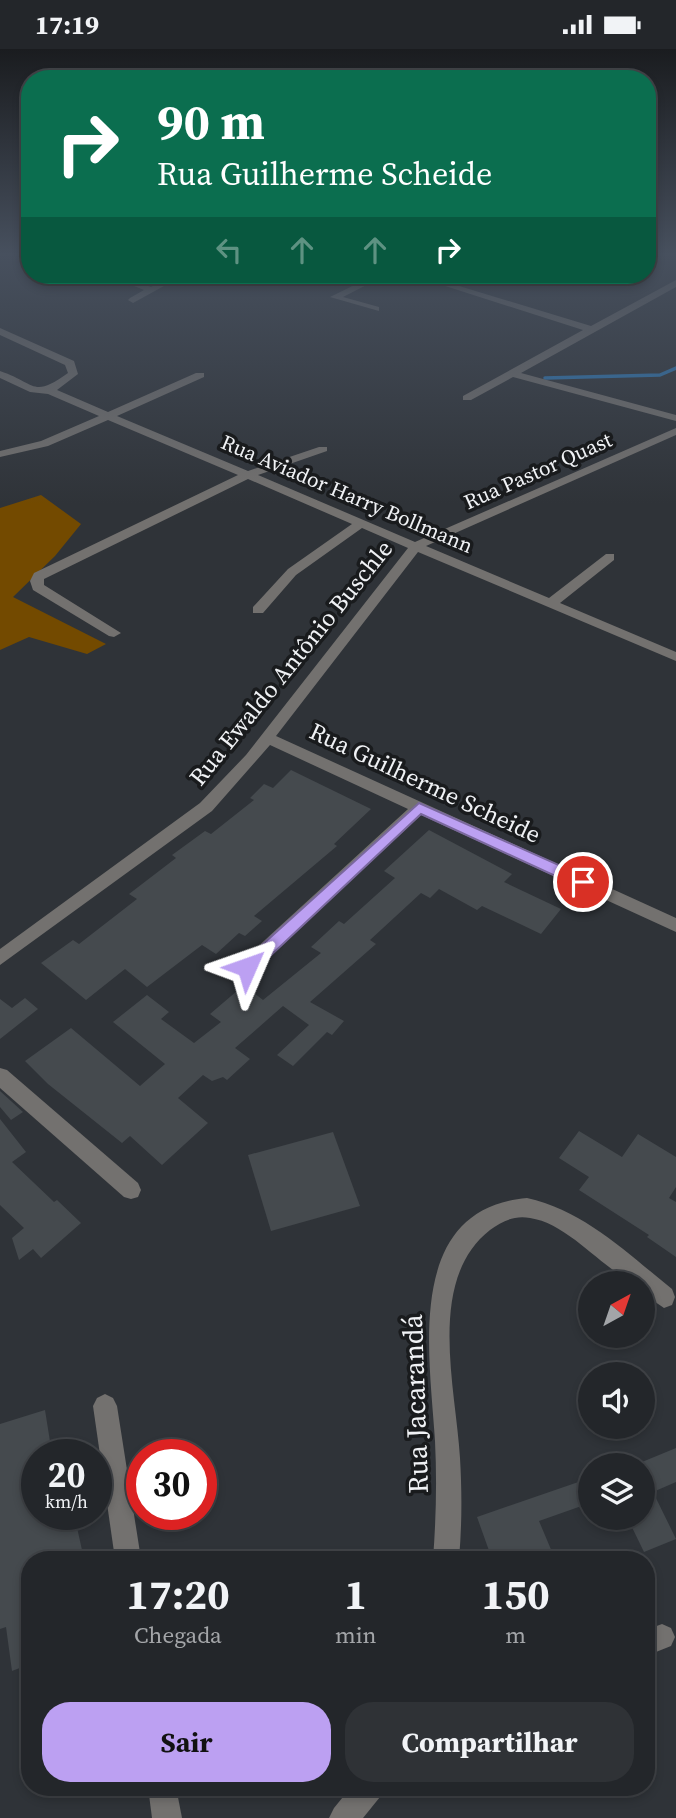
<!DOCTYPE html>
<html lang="pt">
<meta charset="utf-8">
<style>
:root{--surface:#23262a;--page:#2f3236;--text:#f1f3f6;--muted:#a3a5a8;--line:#404347;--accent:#bca0f2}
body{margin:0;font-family:"Source Serif 4",serif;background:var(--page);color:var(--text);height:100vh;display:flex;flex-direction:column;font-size:26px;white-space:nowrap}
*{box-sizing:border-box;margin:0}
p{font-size:23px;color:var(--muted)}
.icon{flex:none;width:38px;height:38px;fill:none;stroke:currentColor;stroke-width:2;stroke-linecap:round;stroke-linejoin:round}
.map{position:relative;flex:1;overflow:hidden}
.sheet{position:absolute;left:21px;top:1502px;width:634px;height:245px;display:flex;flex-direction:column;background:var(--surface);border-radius:28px;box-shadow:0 4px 10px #0003,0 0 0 2px var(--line)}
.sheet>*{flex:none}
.guide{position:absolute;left:21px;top:21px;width:635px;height:214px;border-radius:28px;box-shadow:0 4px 10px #0003,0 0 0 2px var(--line);background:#0b6e4f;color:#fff;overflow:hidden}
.needle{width:46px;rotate:40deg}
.buttons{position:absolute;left:578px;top:1222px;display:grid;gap:14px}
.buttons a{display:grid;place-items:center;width:77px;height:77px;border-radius:50%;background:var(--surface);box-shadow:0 4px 10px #0003,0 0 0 2px var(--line);font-size:35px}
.speed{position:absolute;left:21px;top:1390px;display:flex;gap:14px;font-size:35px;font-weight:700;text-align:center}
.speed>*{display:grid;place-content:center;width:91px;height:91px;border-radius:50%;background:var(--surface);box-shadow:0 4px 10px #0003,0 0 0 2px var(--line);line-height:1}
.speed small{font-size:18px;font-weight:400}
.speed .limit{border:10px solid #d22;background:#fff;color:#111}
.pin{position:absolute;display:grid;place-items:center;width:60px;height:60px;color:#fff;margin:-30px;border:4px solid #fff;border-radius:50%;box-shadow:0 2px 7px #0007}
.me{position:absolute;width:77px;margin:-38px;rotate:47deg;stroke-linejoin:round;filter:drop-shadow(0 0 5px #0008)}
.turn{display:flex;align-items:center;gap:24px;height:147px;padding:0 21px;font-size:32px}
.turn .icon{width:91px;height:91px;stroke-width:2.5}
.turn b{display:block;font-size:49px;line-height:60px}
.lanes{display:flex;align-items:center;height:66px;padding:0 21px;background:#0003;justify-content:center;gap:35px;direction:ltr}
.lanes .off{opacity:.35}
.eta{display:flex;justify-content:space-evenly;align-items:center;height:119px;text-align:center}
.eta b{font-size:42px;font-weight:700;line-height:49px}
.action{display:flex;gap:14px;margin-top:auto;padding:14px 21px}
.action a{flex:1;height:80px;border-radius:28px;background:var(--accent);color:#111;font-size:28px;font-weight:700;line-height:80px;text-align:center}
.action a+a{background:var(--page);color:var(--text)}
.status{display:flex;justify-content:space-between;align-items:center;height:49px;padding:0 35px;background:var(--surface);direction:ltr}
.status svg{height:19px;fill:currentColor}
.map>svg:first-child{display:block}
.green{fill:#734a00}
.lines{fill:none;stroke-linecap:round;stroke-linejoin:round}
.stream{stroke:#2c7bbd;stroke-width:3.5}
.building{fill:#454a4e}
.minor{fill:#73716f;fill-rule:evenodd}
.route{fill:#bca0f2;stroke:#7a689d;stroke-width:2}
.labels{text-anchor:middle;stroke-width:7;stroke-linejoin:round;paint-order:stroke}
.far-street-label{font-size:21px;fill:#f0f2f5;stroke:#191b1d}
.street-label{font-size:24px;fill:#f0f2f5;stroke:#191b1d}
.near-street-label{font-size:28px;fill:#f0f2f5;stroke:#191b1d}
</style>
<div class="status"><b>17:19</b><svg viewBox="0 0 49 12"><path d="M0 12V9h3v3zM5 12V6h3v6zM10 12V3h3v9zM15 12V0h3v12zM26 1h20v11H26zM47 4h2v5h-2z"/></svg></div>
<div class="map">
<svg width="676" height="1769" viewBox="0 0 676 1769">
<rect width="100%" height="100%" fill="#2f3338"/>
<path class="green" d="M 41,446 L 81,475 L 55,507 L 13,548 L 106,595 L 87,605 L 29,588 L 0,601 L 0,459 Z"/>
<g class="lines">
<path class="stream" d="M 545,329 L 660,326 L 676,319"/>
</g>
<g class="building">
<path d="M 291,721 L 371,760 L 334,795 L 337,797 L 254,867 L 262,872 L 245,887 L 239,884 L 216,905 L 202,896 L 147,938 L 125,920 L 86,951 L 41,914 L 73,891 L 79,895 L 137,850 L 129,845 L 176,809 L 172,806 L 205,782 L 211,785 L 254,751 L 250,749 L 264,735 L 273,739 Z"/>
<path d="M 429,781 L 512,825 L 504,833 L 561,860 L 541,885 L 482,857 L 477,861 L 439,840 L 430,849 L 421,844 L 370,891 L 376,895 L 310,953 L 344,972 L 332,986 L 327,983 L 293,1017 L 277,1006 L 309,976 L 283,957 L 235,999 L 250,1010 L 227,1031 L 223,1028 L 212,1032 L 203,1026 L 178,1049 L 208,1074 L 162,1116 L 130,1087 L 122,1094 L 48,1035 L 25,1012 L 71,979 L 140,1037 L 165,1015 L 113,973 L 147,946 L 169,963 L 161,970 L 194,994 L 221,973 L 210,965 L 244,936 L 263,951 L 321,904 L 311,898 L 339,872 L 344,875 L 395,829 L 384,822 Z"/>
<path d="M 25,949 L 38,960 L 0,990 L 0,950 L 12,959 Z"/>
<path d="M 0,1042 L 23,1063 L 11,1071 L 0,1058 Z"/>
<path d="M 0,1070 L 26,1103 L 12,1113 L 54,1153 L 57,1151 L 81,1174 L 41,1209 L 33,1200 L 19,1211 L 12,1189 L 24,1179 L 0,1156 Z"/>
<path d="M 579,1082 L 622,1108 L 638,1085 L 676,1108 L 676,1138 L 669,1149 L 676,1153 L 676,1208 L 647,1188 L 649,1186 L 579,1141 L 589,1128 L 559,1109 Z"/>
<path d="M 333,1083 L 360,1157 L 271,1182 L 248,1106 Z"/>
<path d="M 45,1361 L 52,1405 L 37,1405 L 37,1465 L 74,1465 L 84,1510 L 30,1510 L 30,1615 L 12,1622 L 6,1578 L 0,1580 L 0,1375 Z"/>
<path d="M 676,1399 L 676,1433 L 653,1443 L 676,1490 L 644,1503 L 627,1468 L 642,1468 L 642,1413 Z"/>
<path d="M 590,1429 L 590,1454 L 539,1472 L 555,1510 L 492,1510 L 477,1468 Z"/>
</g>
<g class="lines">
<g class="minor">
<path d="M 107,226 L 119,226 L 151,238 L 174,226 L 184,226 L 133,254 L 128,251 L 130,249 L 144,241 Z"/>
<path d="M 375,226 L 386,226 L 343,248 L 379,258 L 379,262 L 330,248 Z"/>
<path d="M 411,226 L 423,226 L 591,277 L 676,231 L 676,238 L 521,324 L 676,366 L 676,372 L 513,328 L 471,351 L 463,351 L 463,347 L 583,281 Z"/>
<path d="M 0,279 L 74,312 L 78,325 L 57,341 L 108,363 L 196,324 L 204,324 L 204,328 L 117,367 L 248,422 L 319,398 L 327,398 L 327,402 L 258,426 L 415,493 L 676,379 L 676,386 L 426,497 L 549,549 L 606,505 L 614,505 L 614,511 L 560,554 L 676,603 L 676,612 L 418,503 L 276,687 L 676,869 L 676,883 L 421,766 L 253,923 L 241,923 L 238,918 L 241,913 L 408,760 L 270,696 L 212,762 L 0,916 L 0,900 L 200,754 L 246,706 L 408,499 L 362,479 L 296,526 L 263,564 L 253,564 L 253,558 L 288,520 L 352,475 L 248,430 L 44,530 L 44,536 L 121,584 L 114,588 L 109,587 L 33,541 L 30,532 L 34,524 L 238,426 L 108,371 L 48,397 L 0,408 L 0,402 L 41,392 L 99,367 L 48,345 L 30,343 L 0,329 L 0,322 C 36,334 32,350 68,324 L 65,316 L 0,286 Z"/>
<path d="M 0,1019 L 7,1021 L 138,1134 L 141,1141 L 138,1148 L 131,1150 L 124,1148 L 0,1039 Z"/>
<path d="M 527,1149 C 585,1162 627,1204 672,1240 L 675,1248 L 672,1256 L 664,1259 L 642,1244 L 642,1234 C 613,1234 573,1175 530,1169 C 515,1166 502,1172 490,1181 C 426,1231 456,1339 460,1409 C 462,1443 462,1476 459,1510 L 433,1510 C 436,1471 437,1432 435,1392 C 430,1307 403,1160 527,1149 Z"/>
<path d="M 105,1345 L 113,1349 L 117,1357 L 141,1510 L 115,1510 L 93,1357 L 97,1349 Z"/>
<path d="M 662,1575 L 671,1579 L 675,1588 L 671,1597 L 646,1607 L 646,1581 Z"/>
<path d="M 148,1738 L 176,1738 L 182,1769 L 152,1769 Z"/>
<path d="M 351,1738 L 384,1738 L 380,1748 L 363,1769 L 329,1769 L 334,1759 Z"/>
</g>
</g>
<linearGradient id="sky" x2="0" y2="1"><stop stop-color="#1a1c1f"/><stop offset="0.45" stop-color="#47505e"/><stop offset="1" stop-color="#47505e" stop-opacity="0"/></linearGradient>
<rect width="676" height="455" fill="url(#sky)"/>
<path class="route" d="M 419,754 L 588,829 L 590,833 L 588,837 L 577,837 L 421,765 L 253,923 L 242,923 L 242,914 Z"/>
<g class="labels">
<g class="far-street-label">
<text transform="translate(538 422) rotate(-24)" y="7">Rua Pastor Quast</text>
<text transform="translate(347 445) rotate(23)" y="7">Rua Aviador Harry Bollmann</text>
</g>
<g class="street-label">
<text transform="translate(291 614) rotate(-51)" y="8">Rua Ewaldo Antônio Buschle</text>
<text transform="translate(425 734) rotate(25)" y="8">Rua Guilherme Scheide</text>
</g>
<g class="near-street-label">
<text transform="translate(415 1355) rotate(-92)" y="10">Rua Jacarandá</text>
</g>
</g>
</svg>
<div class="buttons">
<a><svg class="needle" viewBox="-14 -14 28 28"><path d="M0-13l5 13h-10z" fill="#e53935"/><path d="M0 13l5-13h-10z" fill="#a3a5a8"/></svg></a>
<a><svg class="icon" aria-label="sound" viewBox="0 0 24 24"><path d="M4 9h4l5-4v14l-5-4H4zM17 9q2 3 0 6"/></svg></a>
<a><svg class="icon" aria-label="layers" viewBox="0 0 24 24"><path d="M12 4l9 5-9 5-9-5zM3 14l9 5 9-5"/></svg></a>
</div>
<div class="speed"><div>20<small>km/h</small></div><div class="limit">30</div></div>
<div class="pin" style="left:583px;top:833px;background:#d93025"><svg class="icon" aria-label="arrive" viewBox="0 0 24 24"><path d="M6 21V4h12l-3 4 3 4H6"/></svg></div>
<svg class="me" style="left:247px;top:918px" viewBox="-20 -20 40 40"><path d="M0-17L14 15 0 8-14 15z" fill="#bca0f2" stroke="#fff" stroke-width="4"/></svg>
<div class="guide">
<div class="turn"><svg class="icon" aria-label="right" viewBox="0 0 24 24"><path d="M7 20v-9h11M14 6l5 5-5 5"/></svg><div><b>90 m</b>Rua Guilherme Scheide</div></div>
<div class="lanes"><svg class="icon off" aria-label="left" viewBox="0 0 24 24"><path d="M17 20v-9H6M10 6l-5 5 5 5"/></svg><svg class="icon off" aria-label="ahead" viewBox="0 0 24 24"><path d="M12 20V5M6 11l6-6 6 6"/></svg><svg class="icon off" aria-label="ahead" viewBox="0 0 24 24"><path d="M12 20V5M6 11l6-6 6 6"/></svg><svg class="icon" aria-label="right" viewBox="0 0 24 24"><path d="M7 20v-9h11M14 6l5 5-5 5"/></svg></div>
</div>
<section class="sheet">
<div class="eta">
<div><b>17:20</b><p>Chegada</p></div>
<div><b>1</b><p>min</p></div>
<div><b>150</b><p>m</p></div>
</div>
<div class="action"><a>Sair</a><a>Compartilhar</a></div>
</section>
</div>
